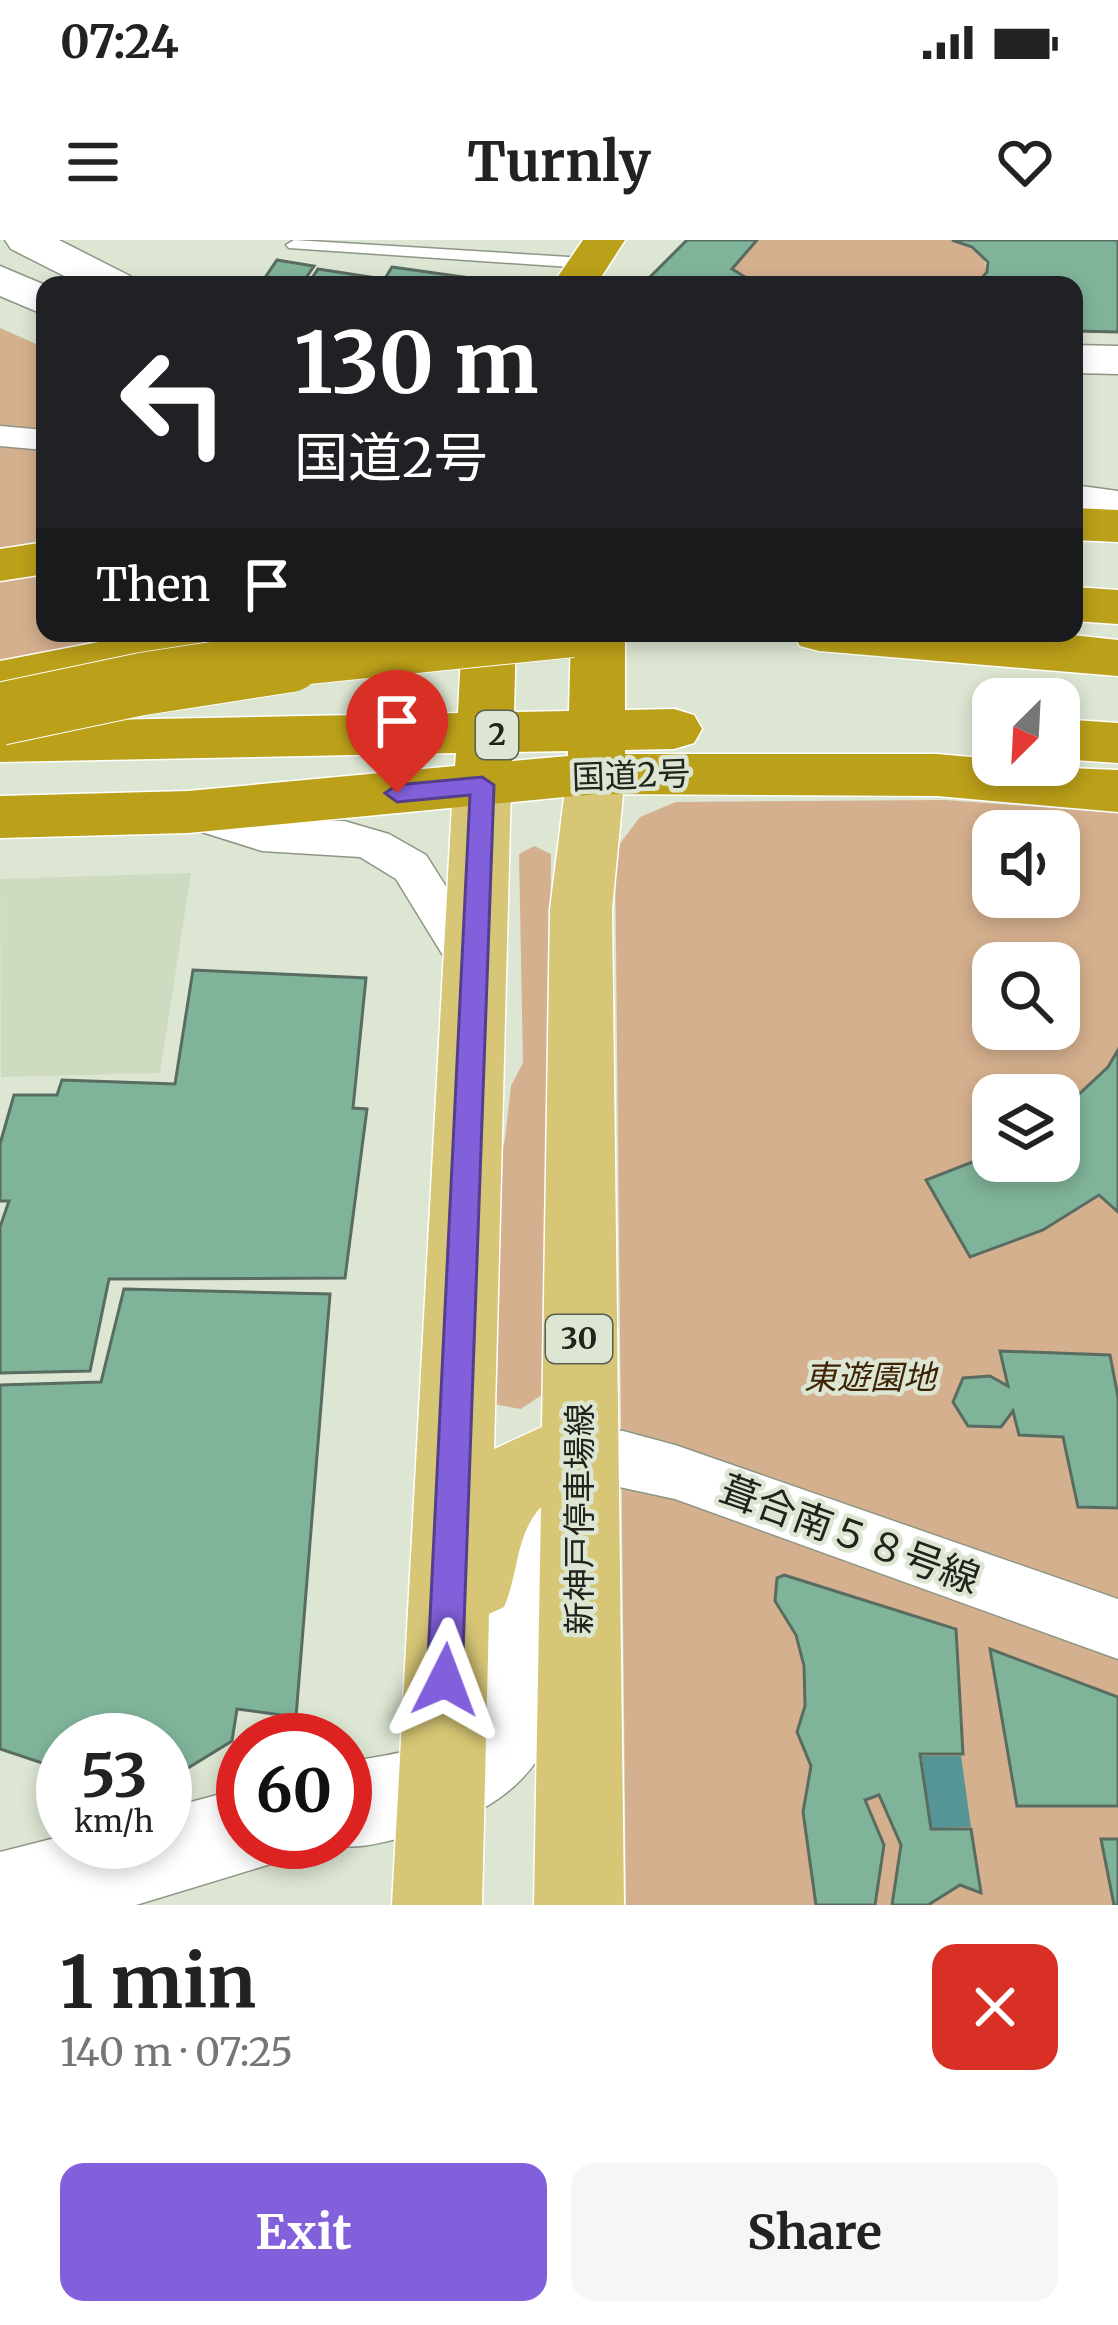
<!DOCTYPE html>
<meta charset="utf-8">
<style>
:root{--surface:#fff;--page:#f6f6f6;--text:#222;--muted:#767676;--accent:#8260db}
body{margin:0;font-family:Merriweather,"Noto Sans JP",serif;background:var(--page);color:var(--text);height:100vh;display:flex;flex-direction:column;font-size:45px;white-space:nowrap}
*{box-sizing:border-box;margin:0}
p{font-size:39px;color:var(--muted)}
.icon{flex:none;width:66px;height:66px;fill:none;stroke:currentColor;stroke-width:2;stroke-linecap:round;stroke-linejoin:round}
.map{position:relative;height:1665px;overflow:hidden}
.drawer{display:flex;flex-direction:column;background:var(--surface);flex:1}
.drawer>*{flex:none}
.banner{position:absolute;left:36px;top:36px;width:1047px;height:366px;border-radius:24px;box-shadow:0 6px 18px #0003;background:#202124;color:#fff;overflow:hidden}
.needle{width:78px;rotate:204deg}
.controls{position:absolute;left:972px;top:438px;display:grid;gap:24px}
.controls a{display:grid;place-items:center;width:108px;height:108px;border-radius:24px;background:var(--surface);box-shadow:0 6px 18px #0003;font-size:60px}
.speed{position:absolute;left:36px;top:1473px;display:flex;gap:24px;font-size:60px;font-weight:700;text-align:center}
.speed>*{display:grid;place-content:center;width:156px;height:156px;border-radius:50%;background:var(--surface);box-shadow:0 6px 18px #0003;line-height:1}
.speed small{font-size:30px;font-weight:400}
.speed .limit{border:18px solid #d22;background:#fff;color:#111}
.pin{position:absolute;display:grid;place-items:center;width:102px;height:102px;color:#fff;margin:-123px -51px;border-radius:50% 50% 50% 0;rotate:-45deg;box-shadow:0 0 12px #0007}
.pin .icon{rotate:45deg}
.me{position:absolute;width:132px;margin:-66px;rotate:3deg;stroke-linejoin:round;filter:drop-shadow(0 0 9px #0008)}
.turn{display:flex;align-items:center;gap:42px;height:252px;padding:0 60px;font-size:54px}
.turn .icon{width:156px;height:156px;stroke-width:2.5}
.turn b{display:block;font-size:84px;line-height:102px}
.then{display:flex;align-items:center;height:114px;padding:0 60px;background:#0003;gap:24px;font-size:45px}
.round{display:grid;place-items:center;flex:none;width:126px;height:126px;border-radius:24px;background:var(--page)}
.headline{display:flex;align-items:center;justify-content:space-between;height:204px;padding:0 60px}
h1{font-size:72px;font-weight:700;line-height:90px}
.primary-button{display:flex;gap:24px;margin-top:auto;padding:24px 60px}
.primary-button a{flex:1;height:138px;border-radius:24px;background:var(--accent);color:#fff;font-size:48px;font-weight:700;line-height:138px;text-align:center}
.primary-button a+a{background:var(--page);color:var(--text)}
.status{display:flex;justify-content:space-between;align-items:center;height:84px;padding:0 60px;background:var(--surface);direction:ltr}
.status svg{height:33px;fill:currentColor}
header{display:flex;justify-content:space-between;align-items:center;height:156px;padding:0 60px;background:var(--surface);font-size:54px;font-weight:700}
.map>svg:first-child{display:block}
.built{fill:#cedbc1}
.green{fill:#d5b08e;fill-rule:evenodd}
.water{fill:#559595}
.building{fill:#80b49a;stroke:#596c62;stroke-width:3}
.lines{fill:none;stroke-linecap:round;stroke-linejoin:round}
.lane-casing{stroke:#8d9684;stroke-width:3}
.street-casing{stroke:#8d9684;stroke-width:3}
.secondary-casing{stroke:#8d9684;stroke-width:3}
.primary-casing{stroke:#fff;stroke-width:3}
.highway-casing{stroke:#fff;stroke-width:3}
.lane{fill:#fff;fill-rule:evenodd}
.street{fill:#fff;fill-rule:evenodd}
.secondary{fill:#fff;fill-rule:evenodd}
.primary{fill:#d6c675;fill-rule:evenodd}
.highway{fill:#bba019;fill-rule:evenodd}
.highway-bridge-far1-casing{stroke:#fff;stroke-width:50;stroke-linecap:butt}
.highway-bridge-casing{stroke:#fff;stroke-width:64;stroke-linecap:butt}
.highway-bridge-far1{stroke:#bba019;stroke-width:48}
.highway-bridge{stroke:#bba019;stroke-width:62}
.route{fill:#8260db;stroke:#543e8e;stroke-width:3}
.labels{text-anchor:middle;stroke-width:9;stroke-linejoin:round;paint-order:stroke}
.shield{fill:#dce6d2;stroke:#595e53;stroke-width:3}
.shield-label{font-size:30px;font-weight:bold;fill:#21241d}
.street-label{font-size:33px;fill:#21241d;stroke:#dce6d2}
.park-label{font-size:33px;font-style:italic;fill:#3e2306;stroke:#dce6d2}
.near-street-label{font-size:39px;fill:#21241d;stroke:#dce6d2}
</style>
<div class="status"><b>07:24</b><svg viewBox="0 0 49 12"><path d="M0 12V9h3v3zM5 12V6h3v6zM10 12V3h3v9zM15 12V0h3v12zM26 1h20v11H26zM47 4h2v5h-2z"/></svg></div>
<header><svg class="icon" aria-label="menu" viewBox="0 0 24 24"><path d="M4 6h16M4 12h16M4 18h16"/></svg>Turnly<svg class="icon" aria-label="heart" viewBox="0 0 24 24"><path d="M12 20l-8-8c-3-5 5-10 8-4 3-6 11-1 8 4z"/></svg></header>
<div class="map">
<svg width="1118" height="1665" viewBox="0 0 1118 1665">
<rect width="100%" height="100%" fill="#dce6d2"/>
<path class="built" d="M 191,633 L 160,833 L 1,837 L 0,639 Z"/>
<g class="green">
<path d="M 757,0 L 952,0 L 983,14 L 987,32 L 976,45 L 758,45 L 732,29 Z"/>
<path d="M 0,88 L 45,108 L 45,393 L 398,393 L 0,437 Z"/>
<path d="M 946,560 L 1118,573 L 1118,1665 L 626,1665 L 615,610 L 640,577 L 676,562 ZM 993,591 L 1059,591 L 1059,657 L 993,657 ZM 993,723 L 1059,723 L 1059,789 L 993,789 ZM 993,855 L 1059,855 L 1059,921 L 993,921 Z"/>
<path d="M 534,606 L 551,614 L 546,1152 L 521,1169 L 493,1164 L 484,986 L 505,899 L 511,846 L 523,823 L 519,614 Z"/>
</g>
<path class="water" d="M 922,1516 L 961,1516 L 971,1587 L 931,1588 Z"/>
<g class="building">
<path d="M 687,0 L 757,0 L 732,29 L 758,45 L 643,44 Z"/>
<path d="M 952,0 L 1118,0 L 1118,92 L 1074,91 L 1074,45 L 976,45 L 987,32 L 988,22 L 972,7 Z"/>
<path d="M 277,20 L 314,26 L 301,45 L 260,45 Z"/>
<path d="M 392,27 L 506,43 L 381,45 Z"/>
<path d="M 318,29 L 376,38 L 372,45 L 308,44 Z"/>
<path d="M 193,730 L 366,738 L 353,868 L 367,869 L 345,1038 L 109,1039 L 90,1131 L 0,1133 L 0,987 L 9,961 L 0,961 L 0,904 L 14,855 L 57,855 L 62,840 L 175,844 Z"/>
<path d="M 1118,810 L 1118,972 L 1099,955 L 1043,990 L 970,1017 L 926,940 L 993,914 L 993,921 L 1059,921 L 1059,873 L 1108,827 Z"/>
<path d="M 124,1049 L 330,1054 L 296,1477 L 237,1469 L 232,1501 L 183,1531 L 165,1533 L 165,1500 L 63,1500 L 63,1530 L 0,1509 L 0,1145 L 101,1142 Z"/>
<path d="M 1000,1111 L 1110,1115 L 1118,1157 L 1118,1268 L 1078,1267 L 1063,1197 L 1019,1195 L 1013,1171 L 1001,1187 L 968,1186 L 953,1162 L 963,1138 L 990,1136 L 1008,1146 Z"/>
<path d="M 784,1335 L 956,1389 L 963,1514 L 920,1514 L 931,1589 L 971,1589 L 981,1653 L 960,1645 L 928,1665 L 892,1665 L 901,1605 L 879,1555 L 865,1560 L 884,1605 L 875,1665 L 816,1665 L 803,1572 L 811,1526 L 797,1492 L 805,1466 L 804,1426 L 796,1395 L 775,1361 L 777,1338 Z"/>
<path d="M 990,1409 L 1118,1457 L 1118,1566 L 1017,1566 Z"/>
<path d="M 1101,1599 L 1118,1599 L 1118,1665 L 1114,1665 Z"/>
</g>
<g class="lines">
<defs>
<path id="lane" d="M 294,0 L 585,18 L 593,23 L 585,28 L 289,8 L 286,5 Z"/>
<g id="street">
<path d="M 0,186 L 45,190 L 45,210 L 0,206 Z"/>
<path d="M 188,557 L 262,579 L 344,581 L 389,594 L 426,615 L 499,730 L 492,743 L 476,748 L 460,743 L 396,639 L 360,617 L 262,611 L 173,583 L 167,572 L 173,561 Z"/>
<path d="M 579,1188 L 623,1191 L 675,1205 L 1118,1359 L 1118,1419 L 675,1259 L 559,1234 L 551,1215 L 559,1196 Z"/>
</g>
<g id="secondary">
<path d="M 5,0 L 59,0 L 130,36 L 137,45 L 82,45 L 11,9 Z"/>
<path d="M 0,26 L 45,45 L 45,75 L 0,56 Z"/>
<path d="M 1074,105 L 1118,106 L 1118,134 L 1074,133 Z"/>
<path d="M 1074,245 L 1118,251 L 1118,281 L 1074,275 Z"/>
<path d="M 578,1204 L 605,1215 L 617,1241 C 606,1265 579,1291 574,1311 C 563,1350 570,1392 567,1431 C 558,1525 504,1572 416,1594 C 387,1601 355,1613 327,1602 L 345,1602 L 345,1523 C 374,1516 409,1514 436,1502 C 535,1454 436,1260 578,1204 Z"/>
<path d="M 243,1548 L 243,1602 L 283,1602 L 274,1623 L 136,1665 L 0,1665 L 0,1612 L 63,1596 L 63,1602 L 165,1602 L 165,1569 Z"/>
</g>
<path id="primary" d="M 596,514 L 616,520 L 625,534 L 612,669 L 624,1665 L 534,1665 L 541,1267 C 515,1295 519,1333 504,1367 L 489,1374 L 482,1665 L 392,1665 L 453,545 L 462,530 L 482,524 L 502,530 L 511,545 L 494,1209 L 542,1187 L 550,669 L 567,534 L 576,520 Z"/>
<g id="highway">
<path d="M 583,0 L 625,0 L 596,45 L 552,45 Z"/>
<path d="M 1074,268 L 1118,270 L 1118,302 L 1074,300 Z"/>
<path d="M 45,302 L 45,334 L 0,341 L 0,309 Z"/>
<path d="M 1074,347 L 1118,350 L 1118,384 L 1074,381 Z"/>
<path d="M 145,393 L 263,393 L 255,406 L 236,411 L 0,459 L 0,421 Z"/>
<path d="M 462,393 L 516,393 L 514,472 L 569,471 L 571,393 L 625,393 L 625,470 L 674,469 L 694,475 L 702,489 L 694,503 L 674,509 L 625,510 L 625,514 L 937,514 L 993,519 L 993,525 L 1118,530 L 1118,572 L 937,556 L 596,554 L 188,593 L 0,598 L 0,556 L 188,551 L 455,526 L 456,513 L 0,522 L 0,482 L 458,473 ZM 568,511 L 568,516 L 512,521 L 512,512 Z"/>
<path d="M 792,393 L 1054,393 L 1118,400 L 1118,436 L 819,411 L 800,406 Z"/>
<path d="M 1059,479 L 1118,483 L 1118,523 L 1059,519 Z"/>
</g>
</defs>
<use href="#lane" class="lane-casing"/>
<use href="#street" class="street-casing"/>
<use href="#secondary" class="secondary-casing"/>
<use href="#primary" class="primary-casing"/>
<use href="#highway" class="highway-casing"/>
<use href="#lane" class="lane"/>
<use href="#street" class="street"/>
<use href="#secondary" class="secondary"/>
<use href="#primary" class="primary"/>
<use href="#highway" class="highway"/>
<defs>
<path id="highway-bridge-far1" d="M 268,424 L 572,393"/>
<path id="highway-bridge" d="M 0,474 L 142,444 L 290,421"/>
</defs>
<use href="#highway-bridge-far1" class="highway-bridge-far1-casing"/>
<use href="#highway-bridge" class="highway-bridge-casing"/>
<use href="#highway-bridge-far1" class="highway-bridge-far1"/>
<use href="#highway-bridge" class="highway-bridge"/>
</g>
<path class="route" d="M 482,537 L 494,545 L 462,1440 L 457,1452 L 445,1457 L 432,1452 L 427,1440 L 470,555 L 397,562 L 385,553 L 397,545 Z"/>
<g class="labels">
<g class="shield">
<rect x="476" y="471" width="42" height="48" rx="9"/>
<rect x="546" y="1075" width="66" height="48" rx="9"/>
</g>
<g class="shield-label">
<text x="497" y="505">2</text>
<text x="579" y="1109">30</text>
</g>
<g class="street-label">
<text transform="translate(631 535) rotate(-2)" y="12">国道2号</text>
<text transform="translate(579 1279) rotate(-90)" y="12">新神戸停車場線</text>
</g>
<g class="park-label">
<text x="870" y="1149">東遊園地</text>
</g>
<g class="near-street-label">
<text transform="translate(850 1294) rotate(20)" y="14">葺合南５８号線</text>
</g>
</g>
</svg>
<div class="controls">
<a><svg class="needle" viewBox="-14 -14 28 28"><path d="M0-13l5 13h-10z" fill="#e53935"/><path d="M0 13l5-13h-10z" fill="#767676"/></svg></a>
<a><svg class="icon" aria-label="sound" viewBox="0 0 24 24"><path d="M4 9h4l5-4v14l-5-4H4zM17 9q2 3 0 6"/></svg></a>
<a><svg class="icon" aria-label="search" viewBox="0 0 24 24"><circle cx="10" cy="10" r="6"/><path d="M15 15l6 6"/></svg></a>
<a><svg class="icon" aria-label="layers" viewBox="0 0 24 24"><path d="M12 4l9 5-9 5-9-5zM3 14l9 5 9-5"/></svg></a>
</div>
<div class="speed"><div>53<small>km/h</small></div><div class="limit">60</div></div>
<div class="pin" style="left:397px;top:553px;background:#d93025"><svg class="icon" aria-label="arrive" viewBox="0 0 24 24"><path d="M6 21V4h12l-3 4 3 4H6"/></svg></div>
<svg class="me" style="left:445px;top:1440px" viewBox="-20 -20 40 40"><path d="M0-17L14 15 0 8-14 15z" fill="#8260db" stroke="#fff" stroke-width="4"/></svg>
<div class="banner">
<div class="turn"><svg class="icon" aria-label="left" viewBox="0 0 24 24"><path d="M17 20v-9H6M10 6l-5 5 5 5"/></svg><div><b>130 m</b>国道2号</div></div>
<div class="then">Then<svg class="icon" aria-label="arrive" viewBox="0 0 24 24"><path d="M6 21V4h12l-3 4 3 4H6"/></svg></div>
</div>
</div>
<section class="drawer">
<div class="headline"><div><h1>1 min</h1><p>140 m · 07:25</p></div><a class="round" style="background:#d93025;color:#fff"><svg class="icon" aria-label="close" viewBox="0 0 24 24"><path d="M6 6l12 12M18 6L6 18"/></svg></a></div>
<div class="primary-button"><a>Exit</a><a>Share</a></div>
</section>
